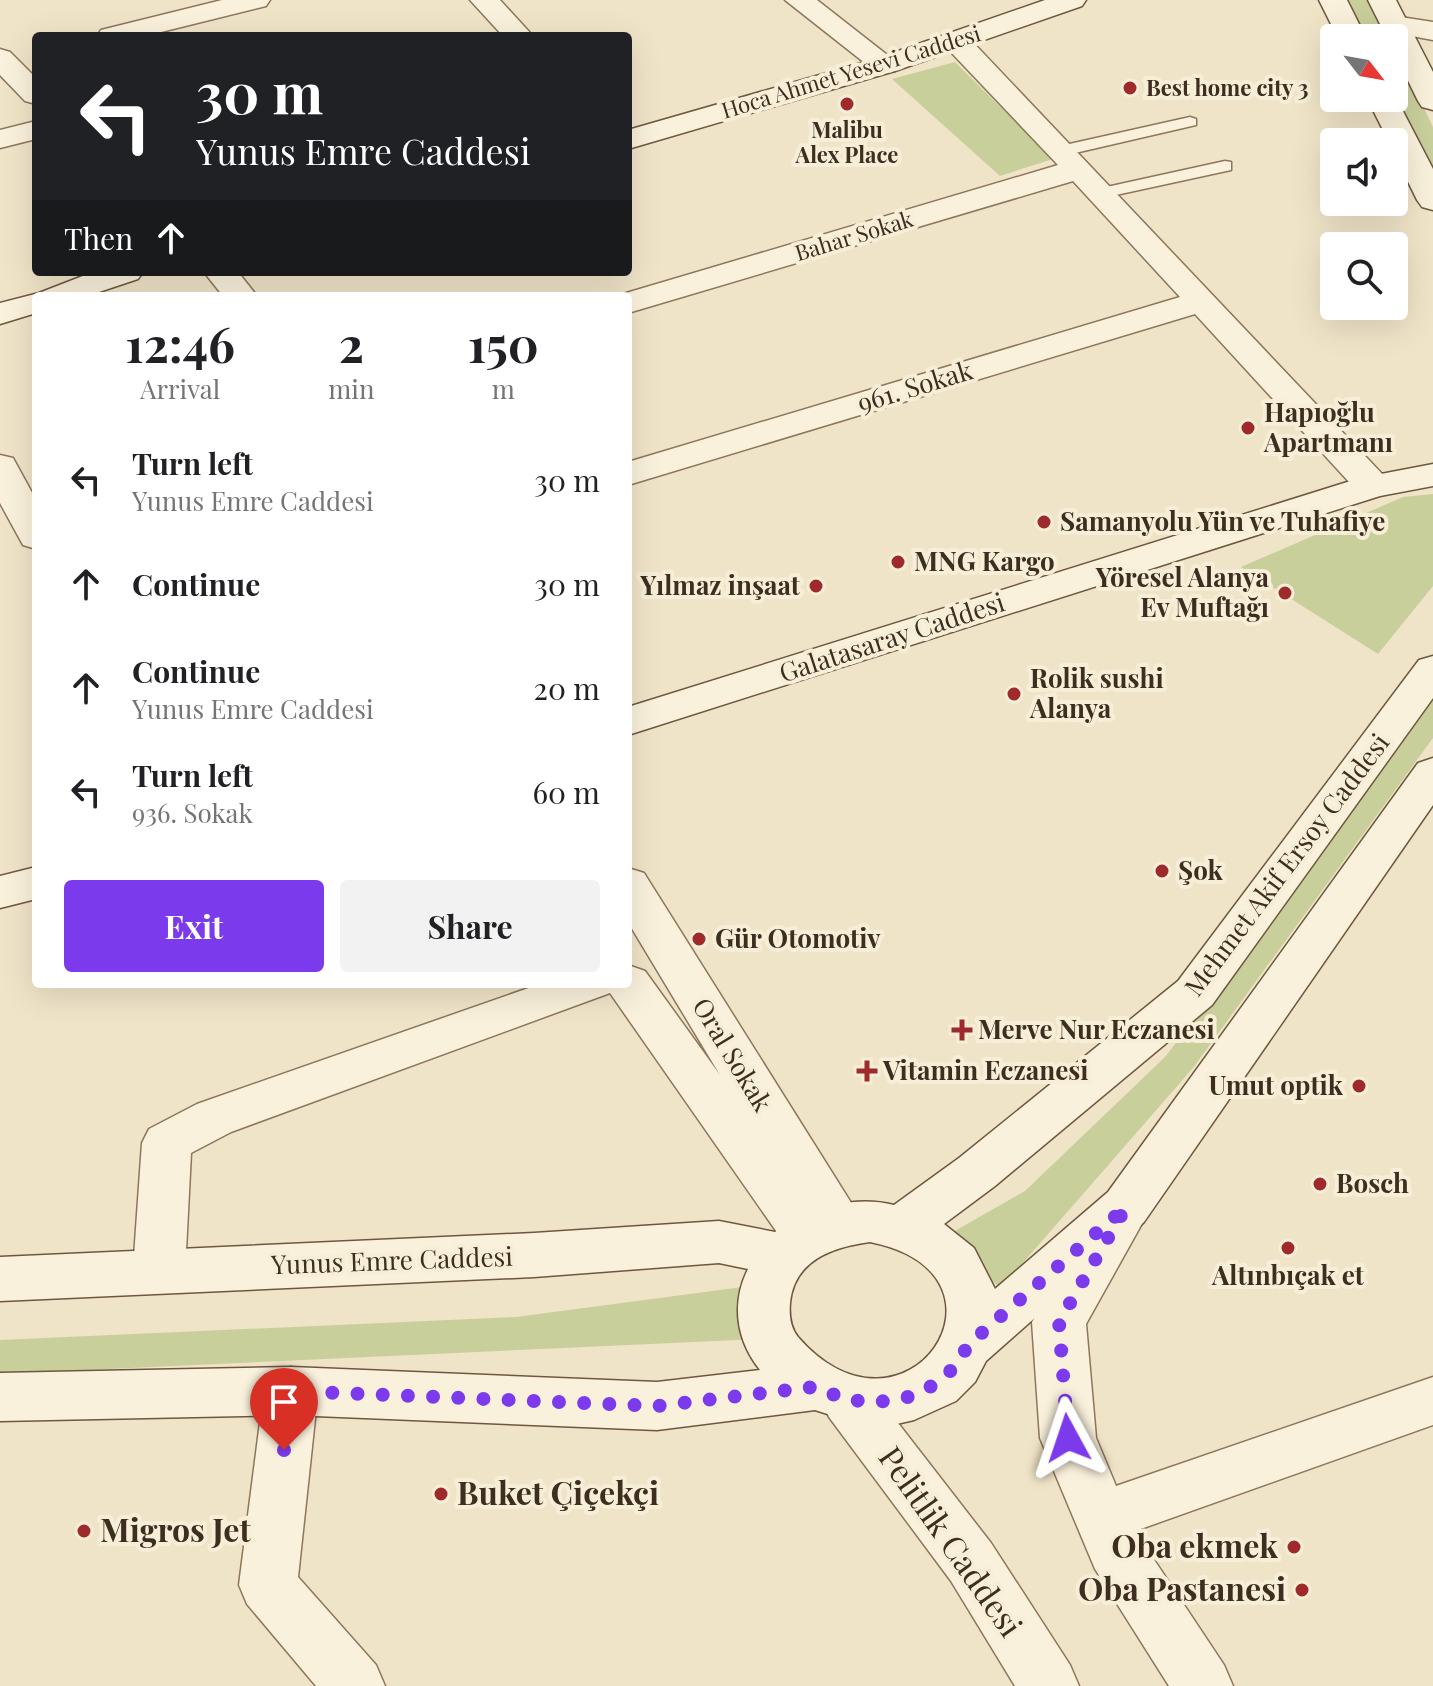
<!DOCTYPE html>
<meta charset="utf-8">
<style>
:root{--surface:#fff;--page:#f2f2f2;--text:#202124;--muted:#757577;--accent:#7c3aed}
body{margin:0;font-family:"Playfair Display",serif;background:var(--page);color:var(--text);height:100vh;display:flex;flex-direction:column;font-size:30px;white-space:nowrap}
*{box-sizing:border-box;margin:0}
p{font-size:26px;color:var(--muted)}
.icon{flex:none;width:44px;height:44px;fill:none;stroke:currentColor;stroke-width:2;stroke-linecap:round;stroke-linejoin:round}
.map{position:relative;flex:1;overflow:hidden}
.details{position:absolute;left:32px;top:292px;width:600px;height:696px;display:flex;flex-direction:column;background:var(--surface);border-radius:8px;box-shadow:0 8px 32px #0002}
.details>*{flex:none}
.banner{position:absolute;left:32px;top:32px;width:600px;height:244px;border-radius:8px;box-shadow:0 8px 32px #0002;background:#202124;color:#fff;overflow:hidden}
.needle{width:52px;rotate:121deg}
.controls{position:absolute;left:1320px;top:24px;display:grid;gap:16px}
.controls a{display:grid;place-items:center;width:88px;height:88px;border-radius:8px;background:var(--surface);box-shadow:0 8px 32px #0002;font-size:40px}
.pin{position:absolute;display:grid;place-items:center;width:68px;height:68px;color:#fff;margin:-82px -34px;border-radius:50% 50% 50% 0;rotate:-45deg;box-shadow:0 0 8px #0007}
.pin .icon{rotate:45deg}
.me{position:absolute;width:88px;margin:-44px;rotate:355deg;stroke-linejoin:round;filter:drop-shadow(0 0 6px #0008)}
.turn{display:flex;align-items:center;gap:28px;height:168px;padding:0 32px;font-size:36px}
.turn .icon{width:104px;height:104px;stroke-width:2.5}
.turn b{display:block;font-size:56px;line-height:68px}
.then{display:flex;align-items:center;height:76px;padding:0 32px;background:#0003;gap:16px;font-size:30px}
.eta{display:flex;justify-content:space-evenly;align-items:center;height:136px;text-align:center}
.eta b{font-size:48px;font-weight:700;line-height:56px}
.cta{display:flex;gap:16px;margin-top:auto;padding:16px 32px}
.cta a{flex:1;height:92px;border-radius:8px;background:var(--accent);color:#fff;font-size:32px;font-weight:700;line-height:92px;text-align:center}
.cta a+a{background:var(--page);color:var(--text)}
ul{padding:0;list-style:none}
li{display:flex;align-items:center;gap:24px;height:104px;padding:0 32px}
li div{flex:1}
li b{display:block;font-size:30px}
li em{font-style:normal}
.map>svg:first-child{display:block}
.green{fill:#c9cf9b}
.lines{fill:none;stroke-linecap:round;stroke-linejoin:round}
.lane-casing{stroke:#8d765c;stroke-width:3}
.street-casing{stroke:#8d765c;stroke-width:3}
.secondary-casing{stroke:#6f573f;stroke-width:3}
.lane{fill:#faf1dc;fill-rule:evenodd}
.street{fill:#faf1dc;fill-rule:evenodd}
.secondary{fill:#faf1dc;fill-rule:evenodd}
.route{stroke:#7c3aed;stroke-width:14;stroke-dasharray:0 25.2}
.poi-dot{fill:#9e2a2b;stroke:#f7eed8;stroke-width:3}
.labels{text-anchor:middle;stroke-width:8;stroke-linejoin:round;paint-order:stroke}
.far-street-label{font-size:22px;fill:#3d2e20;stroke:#f7eed8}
.far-poi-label{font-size:22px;font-weight:bold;fill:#3d2e20;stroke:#f7eed8;text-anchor:start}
.street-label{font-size:26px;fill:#3d2e20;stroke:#f7eed8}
.poi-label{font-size:26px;font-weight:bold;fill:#3d2e20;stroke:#f7eed8;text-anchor:start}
.near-poi-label{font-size:32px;font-weight:bold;fill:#3d2e20;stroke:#f7eed8;text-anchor:start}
.near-street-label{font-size:32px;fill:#3d2e20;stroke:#f7eed8}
</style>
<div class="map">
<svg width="1433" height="1686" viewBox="0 0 1433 1686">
<rect width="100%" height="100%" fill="#f0e4c8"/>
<g class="green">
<path d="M 1344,0 L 1372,0 L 1390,38 L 1363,38 Z"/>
<path d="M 1394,46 L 1433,127 L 1433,176 L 1394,98 Z"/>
<path d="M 955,62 L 1053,159 L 1000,176 L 892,79 Z"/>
<path d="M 1433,494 L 1433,586 L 1378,654 L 1241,567 L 1403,497 Z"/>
<path d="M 1433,698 L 1433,738 L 1193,1068 L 1001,1288 L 937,1241 L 1025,1191 L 1166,1056 Z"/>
<path d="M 750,1286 L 760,1339 L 0,1374 L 0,1340 L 516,1317 Z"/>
</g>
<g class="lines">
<defs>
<g id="lane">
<path d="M 1190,117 L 1196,119 L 1196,125 L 1062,156 L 1054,151 L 1056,147 Z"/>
<path d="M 1225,161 L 1231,162 L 1231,170 L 1102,198 L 1093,193 L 1102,188 Z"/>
</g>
<g id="street">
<path d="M 222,0 L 270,0 L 266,6 L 145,36 L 97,36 L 101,30 Z"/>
<path d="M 470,0 L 500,0 L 533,36 L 503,36 Z"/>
<path d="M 785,0 L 817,0 L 900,65 L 895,71 L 875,71 Z"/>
<path d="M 1394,16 L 1433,22 L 1433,40 L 1384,31 L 1380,25 L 1384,19 Z"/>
<path d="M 956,32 L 966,35 L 1386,478 L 1392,486 L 1386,494 L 1373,497 L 1360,494 L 1195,314 L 628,485 L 628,462 L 1180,297 L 1073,181 L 628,313 L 628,296 L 616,296 L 1058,165 L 946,47 L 942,41 L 946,35 Z"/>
<path d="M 0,49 L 10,52 L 36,78 L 36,104 L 25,101 L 0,75 Z"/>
<path d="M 36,121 L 36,139 L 0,148 L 0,130 Z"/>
<path d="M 204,272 L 238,272 L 257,296 L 223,296 Z"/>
<path d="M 0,455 L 13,458 L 36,500 L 36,549 L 23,545 L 0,503 Z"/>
<path d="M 628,868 L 644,873 L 855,1209 L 863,1224 L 855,1239 L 837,1245 L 830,1243 L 826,1251 L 808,1257 L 790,1251 L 610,993 L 231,1132 L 191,1153 L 185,1271 L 177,1286 L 159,1293 L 141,1286 L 133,1271 L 142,1143 L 149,1129 L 197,1104 L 540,984 L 628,984 L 628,965 L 645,971 L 720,1075 L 628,922 Z"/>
<path d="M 1118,1199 L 1136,1205 L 1144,1220 L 1086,1324 L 1096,1438 L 1116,1486 L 1433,1377 L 1433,1425 L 1135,1531 L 1224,1665 L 1233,1686 L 1169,1686 L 1095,1569 L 1040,1438 L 1032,1322 L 1100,1205 Z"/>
<path d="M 291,1367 L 310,1374 L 318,1391 L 298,1577 L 376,1665 L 385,1686 L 316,1686 L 247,1604 L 239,1585 L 264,1391 L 272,1374 Z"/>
<path d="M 848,1376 L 867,1383 L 991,1543 L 1070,1665 L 1079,1686 L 1015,1686 L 951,1581 L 829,1417 L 821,1400 L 829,1383 Z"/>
</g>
<g id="secondary">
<path d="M 1045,0 L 1086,0 L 1082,6 L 895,71 L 628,149 L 628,130 L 875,59 Z"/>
<path d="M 1319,0 L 1347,0 L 1366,38 L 1338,38 Z"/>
<path d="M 1368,0 L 1396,0 L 1433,72 L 1433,110 L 1422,107 L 1418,101 L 1394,52 L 1394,38 L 1387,38 Z"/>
<path d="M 1394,94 L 1433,169 L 1433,210 L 1422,207 L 1417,200 L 1394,153 L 1394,142 L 1389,142 L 1367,98 L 1394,98 Z"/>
<path d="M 93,272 L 143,272 L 138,279 L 87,296 L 36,296 L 36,313 L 0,324 L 0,303 L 39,293 Z"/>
<path d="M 1433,464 L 1433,486 L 1380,496 L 628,735 L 628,707 L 1360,478 Z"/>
<path d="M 1433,656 L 1433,698 L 1212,1005 L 995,1186 L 944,1224 L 974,1248 L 995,1289 L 1108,1192 L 1418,763 L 1433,758 L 1433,805 L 1144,1222 L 986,1361 L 975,1382 L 956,1401 L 914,1420 L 888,1426 L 862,1425 L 815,1410 L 657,1430 L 291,1415 L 0,1421 L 0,1373 L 291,1367 L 657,1382 L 760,1370 C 736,1340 731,1303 748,1269 L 719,1263 L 534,1277 L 0,1301 L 0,1257 L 534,1233 L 719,1221 L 775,1232 C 808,1208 854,1195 894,1205 L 959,1158 L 1178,981 L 1419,660 ZM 870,1242 C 1030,1274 906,1460 798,1337 C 790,1327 789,1315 790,1303 C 794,1260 833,1247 870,1242 Z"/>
<path d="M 36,867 L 36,899 L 0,908 L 0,876 Z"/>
</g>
</defs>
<use href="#lane" class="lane-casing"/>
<use href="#street" class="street-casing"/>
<use href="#secondary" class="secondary-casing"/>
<use href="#lane" class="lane"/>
<use href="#street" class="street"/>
<use href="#secondary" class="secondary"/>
</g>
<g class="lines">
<path class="route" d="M 284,1450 L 291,1391 L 657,1406 L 814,1387 L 848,1400 L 879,1402 L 908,1397 L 934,1385 L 955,1367 L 969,1344 L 1126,1207 L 1059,1322 L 1068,1438"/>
</g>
<g class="poi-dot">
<circle cx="1130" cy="88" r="8"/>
<circle cx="847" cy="104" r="8"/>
<circle cx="1248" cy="428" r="8"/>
<circle cx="1044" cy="522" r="8"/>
<circle cx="898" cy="562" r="8"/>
<circle cx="816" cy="586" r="8"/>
<circle cx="1285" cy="593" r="8"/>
<circle cx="1014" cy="694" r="8"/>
<circle cx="1162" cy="871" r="8"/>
<circle cx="699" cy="939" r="8"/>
<path d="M958 1018h8v8h8v8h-8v8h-8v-8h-8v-8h8z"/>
<path d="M863 1059h8v8h8v8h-8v8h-8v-8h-8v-8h8z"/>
<circle cx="1359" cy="1086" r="8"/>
<circle cx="1320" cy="1184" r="8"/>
<circle cx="1288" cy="1248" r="8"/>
<circle cx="441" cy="1494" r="8"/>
<circle cx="84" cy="1531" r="8"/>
<circle cx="1294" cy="1547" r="8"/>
<circle cx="1302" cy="1590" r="8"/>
</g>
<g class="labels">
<g class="far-street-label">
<text transform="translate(851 72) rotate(-17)" y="8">Hoca Ahmet Yesevi Caddesi</text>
<text transform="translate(854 236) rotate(-17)" y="8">Bahar Sokak</text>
</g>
<g class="far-poi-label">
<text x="1146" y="96">Best home city 3</text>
<text x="847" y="138" text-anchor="middle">Malibu<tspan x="847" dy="25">Alex Place</tspan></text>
</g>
<g class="street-label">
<text transform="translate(915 387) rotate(-17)" y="9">961. Sokak</text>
<text transform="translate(892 638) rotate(-18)" y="9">Galatasaray Caddesi</text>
<text transform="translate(1287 865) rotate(-53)" y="9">Mehmet Akif Ersoy Caddesi</text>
<text transform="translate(732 1055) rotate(59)" y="9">Oral Sokak</text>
<text transform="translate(392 1261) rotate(-2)" y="9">Yunus Emre Caddesi</text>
</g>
<g class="poi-label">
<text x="1264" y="422">Hapıoğlu<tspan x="1264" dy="30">Apartmanı</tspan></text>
<text x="1060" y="531">Samanyolu Yün ve Tuhafiye</text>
<text x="914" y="571">MNG Kargo</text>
<text x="1269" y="587" text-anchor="end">Yöresel Alanya<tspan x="1269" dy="30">Ev Muftağı</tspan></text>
<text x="800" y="595" text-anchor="end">Yılmaz inşaat</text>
<text x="1030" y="688">Rolik sushi<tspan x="1030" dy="30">Alanya</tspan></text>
<text x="1178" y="880">Şok</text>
<text x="715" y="948">Gür Otomotiv</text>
<text x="978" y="1039">Merve Nur Eczanesi</text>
<text x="883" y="1080">Vitamin Eczanesi</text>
<text x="1343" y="1095" text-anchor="end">Umut optik</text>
<text x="1336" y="1193">Bosch</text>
<text x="1288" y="1285" text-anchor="middle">Altınbıçak et</text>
</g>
<g class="near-poi-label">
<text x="457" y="1505">Buket Çiçekçi</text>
<text x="100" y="1542">Migros Jet</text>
<text x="1278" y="1558" text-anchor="end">Oba ekmek</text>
<text x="1286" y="1601" text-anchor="end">Oba Pastanesi</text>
</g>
<g class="near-street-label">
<text transform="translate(950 1542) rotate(55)" y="11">Pelitlik Caddesi</text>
</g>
</g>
</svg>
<div class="controls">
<a><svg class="needle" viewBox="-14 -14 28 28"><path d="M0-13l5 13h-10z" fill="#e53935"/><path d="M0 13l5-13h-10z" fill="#757577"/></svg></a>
<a><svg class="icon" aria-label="sound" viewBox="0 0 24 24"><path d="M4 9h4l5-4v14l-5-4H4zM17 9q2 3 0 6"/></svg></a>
<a><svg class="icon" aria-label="search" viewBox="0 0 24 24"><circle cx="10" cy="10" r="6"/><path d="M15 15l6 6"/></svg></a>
</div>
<div class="pin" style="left:284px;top:1450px;background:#d93025"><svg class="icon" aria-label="arrive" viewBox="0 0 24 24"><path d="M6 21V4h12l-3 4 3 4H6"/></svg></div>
<svg class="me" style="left:1068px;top:1438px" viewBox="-20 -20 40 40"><path d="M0-17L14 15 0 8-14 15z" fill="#7c3aed" stroke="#fff" stroke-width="4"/></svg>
<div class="banner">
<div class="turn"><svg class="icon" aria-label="left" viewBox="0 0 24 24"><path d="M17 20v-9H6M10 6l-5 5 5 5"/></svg><div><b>30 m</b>Yunus Emre Caddesi</div></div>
<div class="then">Then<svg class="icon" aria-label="ahead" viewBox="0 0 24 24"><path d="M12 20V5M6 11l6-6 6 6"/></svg></div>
</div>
<section class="details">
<div class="eta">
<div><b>12:46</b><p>Arrival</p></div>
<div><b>2</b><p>min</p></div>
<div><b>150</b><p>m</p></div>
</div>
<ul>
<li><svg class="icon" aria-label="left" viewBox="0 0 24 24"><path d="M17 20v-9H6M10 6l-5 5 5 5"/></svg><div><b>Turn left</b><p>Yunus Emre Caddesi</p></div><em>30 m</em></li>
<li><svg class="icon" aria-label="ahead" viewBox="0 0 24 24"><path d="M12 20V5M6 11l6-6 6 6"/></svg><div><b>Continue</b></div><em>30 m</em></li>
<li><svg class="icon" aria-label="ahead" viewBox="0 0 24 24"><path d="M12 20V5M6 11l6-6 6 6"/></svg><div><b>Continue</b><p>Yunus Emre Caddesi</p></div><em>20 m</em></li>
<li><svg class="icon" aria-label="left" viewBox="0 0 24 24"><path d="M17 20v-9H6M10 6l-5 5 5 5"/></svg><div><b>Turn left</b><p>936. Sokak</p></div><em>60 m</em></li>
</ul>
<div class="cta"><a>Exit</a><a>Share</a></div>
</section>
</div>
